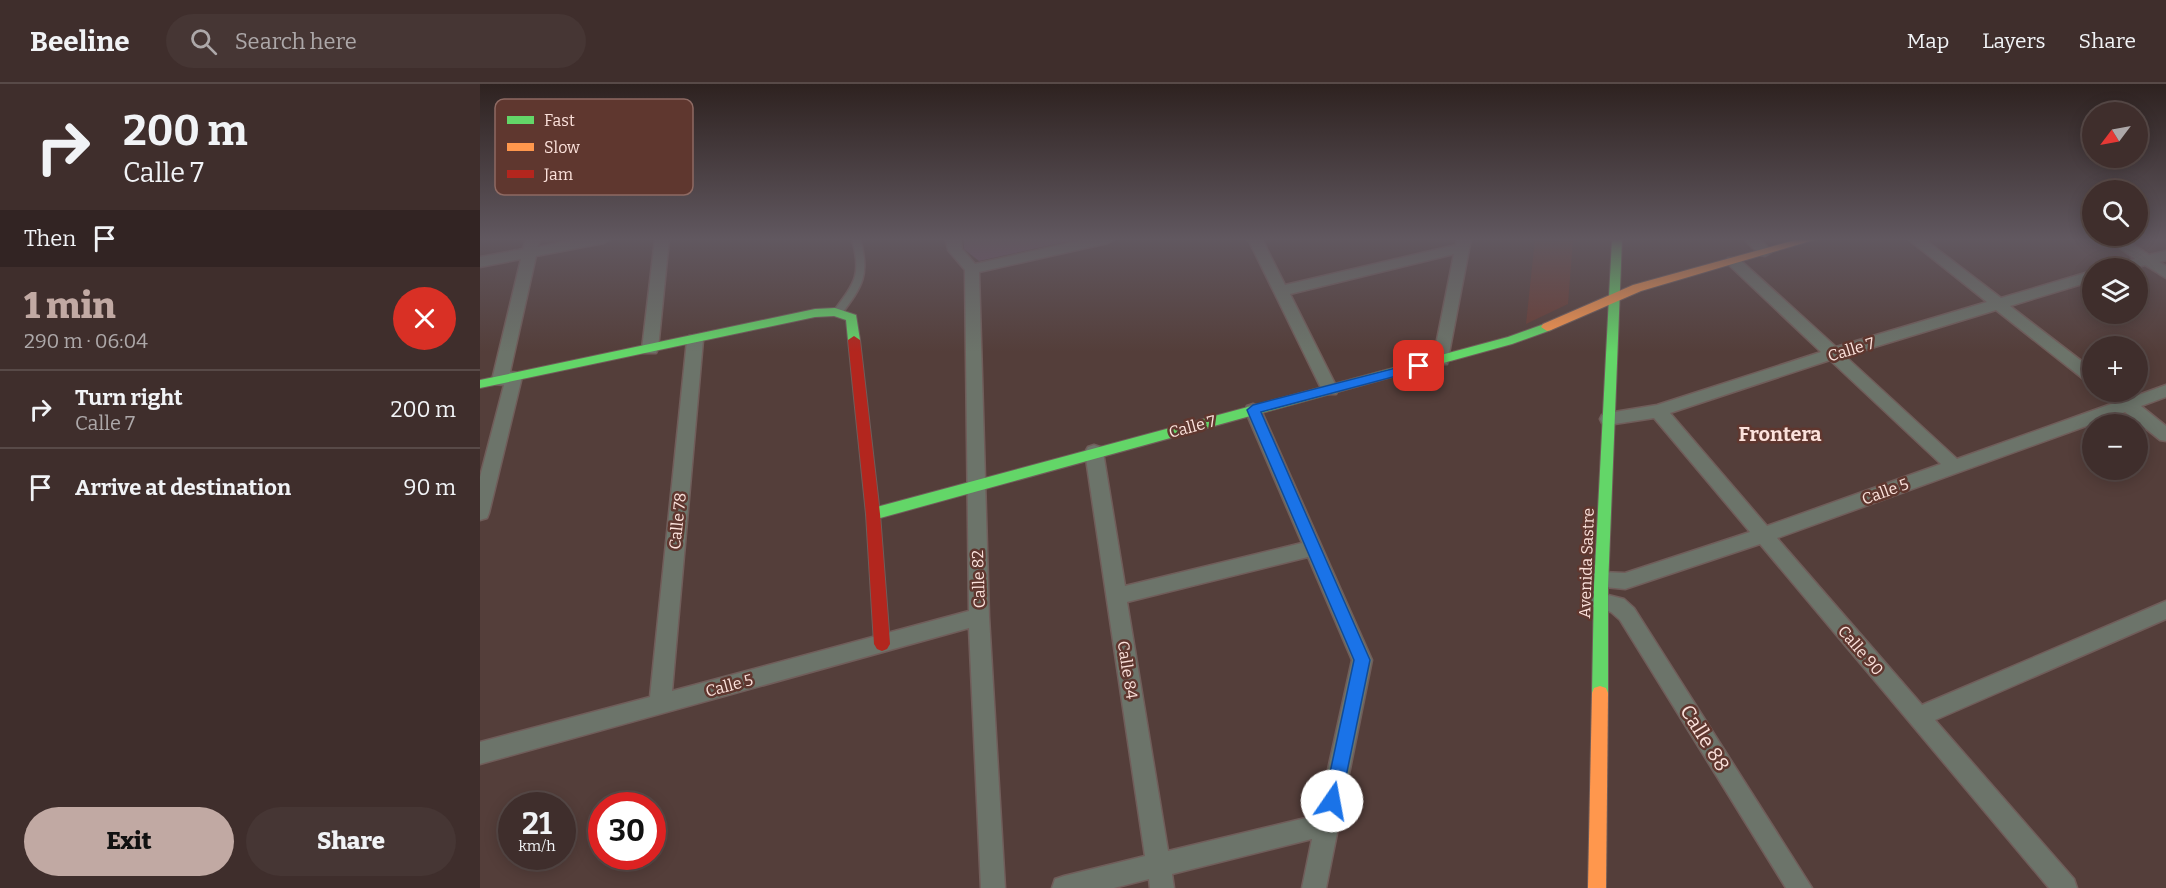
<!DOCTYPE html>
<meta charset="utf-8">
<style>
:root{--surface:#3f2e2c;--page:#463634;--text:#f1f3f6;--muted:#ada8a9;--line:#584a48;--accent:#c1a9a3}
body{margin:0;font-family:Bitter,serif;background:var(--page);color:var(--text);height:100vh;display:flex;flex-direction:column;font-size:22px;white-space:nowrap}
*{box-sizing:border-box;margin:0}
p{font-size:20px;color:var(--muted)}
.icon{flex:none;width:33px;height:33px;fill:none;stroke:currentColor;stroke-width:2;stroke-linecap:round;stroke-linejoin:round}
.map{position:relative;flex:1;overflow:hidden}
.sheet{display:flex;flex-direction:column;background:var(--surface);width:480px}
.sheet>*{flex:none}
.banner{background:#3f2e2c;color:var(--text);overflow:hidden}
.needle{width:39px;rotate:238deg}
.controls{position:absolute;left:1602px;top:18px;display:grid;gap:12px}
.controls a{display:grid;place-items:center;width:66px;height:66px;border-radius:50%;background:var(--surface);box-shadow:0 3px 15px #0003,0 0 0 2px var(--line);font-size:30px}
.speed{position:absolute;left:18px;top:708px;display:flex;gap:12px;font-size:30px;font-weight:700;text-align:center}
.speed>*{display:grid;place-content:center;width:78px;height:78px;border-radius:50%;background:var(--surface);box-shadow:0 3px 15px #0003,0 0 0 2px var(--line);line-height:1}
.speed small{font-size:15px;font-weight:400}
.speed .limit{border:9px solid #d22;background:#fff;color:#111}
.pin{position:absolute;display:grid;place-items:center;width:51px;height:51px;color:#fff;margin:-26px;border-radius:12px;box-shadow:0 3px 9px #0006}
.me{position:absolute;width:66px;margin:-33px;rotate:12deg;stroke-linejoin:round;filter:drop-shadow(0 0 4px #0008)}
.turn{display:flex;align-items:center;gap:21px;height:126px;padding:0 24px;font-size:27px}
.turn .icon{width:78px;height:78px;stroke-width:2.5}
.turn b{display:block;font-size:42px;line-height:51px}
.then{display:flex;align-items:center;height:57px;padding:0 24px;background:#0003;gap:12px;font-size:22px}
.round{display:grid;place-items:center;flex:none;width:63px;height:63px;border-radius:32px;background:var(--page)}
.summary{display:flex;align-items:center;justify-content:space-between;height:102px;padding:0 24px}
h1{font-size:36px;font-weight:800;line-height:45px;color:var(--accent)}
.button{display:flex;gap:12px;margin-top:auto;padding:12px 24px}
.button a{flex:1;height:69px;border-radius:36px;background:var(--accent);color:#111;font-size:24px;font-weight:800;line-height:69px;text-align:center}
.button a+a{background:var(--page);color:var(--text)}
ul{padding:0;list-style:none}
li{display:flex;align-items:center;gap:18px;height:78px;padding:0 24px;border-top:2px solid var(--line)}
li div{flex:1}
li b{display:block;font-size:22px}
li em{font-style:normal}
header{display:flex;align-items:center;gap:36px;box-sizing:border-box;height:84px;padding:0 30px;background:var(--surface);border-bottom:2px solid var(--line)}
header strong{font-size:28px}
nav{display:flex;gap:33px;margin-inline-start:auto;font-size:21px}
.search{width:420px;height:54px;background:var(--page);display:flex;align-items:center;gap:15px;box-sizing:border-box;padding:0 21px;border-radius:33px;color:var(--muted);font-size:22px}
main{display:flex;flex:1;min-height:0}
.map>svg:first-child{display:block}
.built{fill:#693d35}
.green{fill:#704e68}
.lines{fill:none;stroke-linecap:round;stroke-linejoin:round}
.lane-casing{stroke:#705d5a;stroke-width:11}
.street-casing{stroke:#705d5a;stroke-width:3}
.fast-casing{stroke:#705d5a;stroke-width:2}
.slow-casing{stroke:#705d5a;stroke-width:2}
.jam-casing{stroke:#705d5a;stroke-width:2}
.lane{stroke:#6c746a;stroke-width:8}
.street{fill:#6c746a;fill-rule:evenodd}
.fast{fill:#63d668;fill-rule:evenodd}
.slow{fill:#ff974d;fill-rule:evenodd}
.jam{fill:#b3261e;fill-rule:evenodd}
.route{fill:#1a73e8;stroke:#114b97;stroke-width:1.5}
.labels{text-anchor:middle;stroke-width:5;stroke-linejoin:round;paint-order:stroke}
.street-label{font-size:16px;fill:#fce2dc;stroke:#5f372f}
.quarter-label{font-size:20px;font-weight:bold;fill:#fce2dc;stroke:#5f372f}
.near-street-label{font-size:20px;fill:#fce2dc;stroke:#5f372f}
.key{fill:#5f372f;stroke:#8e6a63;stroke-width:1.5}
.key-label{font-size:16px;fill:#fce2dc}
</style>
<header>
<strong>Beeline</strong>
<div class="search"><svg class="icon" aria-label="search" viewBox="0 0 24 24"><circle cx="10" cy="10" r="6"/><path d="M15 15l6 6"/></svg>Search here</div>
<nav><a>Map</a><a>Layers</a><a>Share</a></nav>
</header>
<main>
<section class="sheet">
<div class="banner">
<div class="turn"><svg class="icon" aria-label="right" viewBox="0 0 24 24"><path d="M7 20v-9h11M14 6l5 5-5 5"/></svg><div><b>200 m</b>Calle 7</div></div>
<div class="then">Then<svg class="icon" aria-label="arrive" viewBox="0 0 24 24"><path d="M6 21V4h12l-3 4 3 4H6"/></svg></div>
</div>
<div class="summary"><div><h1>1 min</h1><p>290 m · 06:04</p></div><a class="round" style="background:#d93025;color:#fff"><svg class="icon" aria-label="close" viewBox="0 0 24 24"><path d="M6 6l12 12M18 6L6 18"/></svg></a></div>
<ul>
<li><svg class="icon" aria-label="right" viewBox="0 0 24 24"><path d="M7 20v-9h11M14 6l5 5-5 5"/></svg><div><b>Turn right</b><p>Calle 7</p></div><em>200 m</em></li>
<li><svg class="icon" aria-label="arrive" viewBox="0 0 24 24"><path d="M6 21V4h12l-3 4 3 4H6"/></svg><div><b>Arrive at destination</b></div><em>90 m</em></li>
</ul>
<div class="button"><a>Exit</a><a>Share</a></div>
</section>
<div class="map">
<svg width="1686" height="804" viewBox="0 0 1686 804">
<rect width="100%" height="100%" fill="#543e3a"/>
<path class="built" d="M 1055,155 L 1093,155 L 1088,220 L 1046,240 Z"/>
<path class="green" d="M 484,155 L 599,155 L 499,177 L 484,165 Z"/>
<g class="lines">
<defs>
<path id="lane" d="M 358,228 C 379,200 386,190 376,155"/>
<g id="street">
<path d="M 46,155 L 60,155 L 58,163 L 100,155 L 131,155 L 124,159 L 56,172 L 30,288 L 40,289 L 42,293 L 9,429 L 7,434 L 0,436 L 0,393 L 24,301 L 14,300 L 12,296 L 41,175 L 0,183 L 0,173 L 43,165 Z"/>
<path d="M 175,155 L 189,155 L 178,265 L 176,269 L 164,269 L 162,265 Z"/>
<path d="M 466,155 L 480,155 L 482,165 L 495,180 L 607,155 L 635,155 L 628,159 L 499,188 L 509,533 L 525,804 L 501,804 L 489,544 L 0,680 L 0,658 L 170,613 L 207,256 L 209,252 L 221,252 L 223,256 L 192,607 L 489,527 L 485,186 L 468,166 Z"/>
<path d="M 768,155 L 782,155 L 805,201 L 976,161 L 977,155 L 991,155 L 967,280 L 955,280 L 953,276 L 974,170 L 810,210 L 858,306 L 856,310 L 844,310 L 842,306 Z"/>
<path d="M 1264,155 L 1280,155 L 1292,168 L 1285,172 L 1280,171 Z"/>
<path d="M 1428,155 L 1444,155 L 1521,214 L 1612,187 L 1612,197 L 1530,222 L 1612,285 L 1612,299 L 1606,297 L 1516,226 L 1365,272 L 1477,375 L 1634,319 L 1623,308 L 1642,308 L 1650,314 L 1686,301 L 1686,313 L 1661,322 L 1686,342 L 1686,357 L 1680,356 L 1645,328 L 1297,454 L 1442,621 L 1686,517 L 1686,535 L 1455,636 L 1594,795 L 1597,804 L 1569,804 L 1280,460 L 1145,505 L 1114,502 L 1111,496 L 1114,490 L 1121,488 L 1145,489 L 1270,448 L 1174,334 L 1128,341 L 1122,339 L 1120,335 L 1122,331 L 1128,329 L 1177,321 L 1341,268 L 1248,180 L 1246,177 L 1248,174 L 1258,174 L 1356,263 L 1507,218 ZM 1350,276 L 1461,380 L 1287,442 L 1190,329 Z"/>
<path d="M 1628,155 L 1645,155 L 1669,171 L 1686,167 L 1686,176 L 1679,178 L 1686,182 L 1686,194 L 1665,181 L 1654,184 L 1632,184 L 1634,181 L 1655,175 Z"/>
<path d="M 773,320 L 779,322 L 781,326 L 892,576 L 846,804 L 822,804 L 832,755 L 692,790 L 694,804 L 670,804 L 669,795 L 634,804 L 572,804 L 575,795 L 584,792 L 665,772 L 605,368 L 608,363 L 614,361 L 620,363 L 623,368 L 645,502 L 822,459 L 765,326 L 767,322 ZM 828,473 L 872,576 L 838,731 L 688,767 L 647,518 Z"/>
<path d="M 1120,509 L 1144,515 L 1154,524 L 1332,804 L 1306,804 L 1140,536 L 1131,528 L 1113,523 L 1110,517 L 1113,511 Z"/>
</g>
<g id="fast">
<path d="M 1132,155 L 1142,155 L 1128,503 L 1128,609 L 1126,614 L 1120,616 L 1114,614 L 1112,609 L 1114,503 Z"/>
<path d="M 355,224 L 376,231 L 380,256 L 378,259 L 370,259 L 368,256 L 366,236 L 354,232 L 335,233 L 0,304 L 0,296 L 335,225 Z"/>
<path d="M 1067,239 L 1073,243 L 1071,246 L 1032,260 L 393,436 L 388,434 L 386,430 L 388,426 L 393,424 L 1028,253 Z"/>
</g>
<g id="slow">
<path d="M 1319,155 L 1337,155 L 1161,207 L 1071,246 L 1067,247 L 1061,243 L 1063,240 L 1153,201 Z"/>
<path d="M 1120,602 L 1126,604 L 1128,609 L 1126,804 L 1108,804 L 1112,609 L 1114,604 Z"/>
</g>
<path id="jam" d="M 374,252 L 380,256 L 400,430 L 410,560 L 407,565 L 402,567 L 397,565 L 394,560 L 386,430 L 368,256 Z"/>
</defs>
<use href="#lane" class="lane-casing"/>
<use href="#street" class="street-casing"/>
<use href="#fast" class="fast-casing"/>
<use href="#slow" class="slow-casing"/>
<use href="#jam" class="jam-casing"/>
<use href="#lane" class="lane"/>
<use href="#street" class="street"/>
<use href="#fast" class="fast"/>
<use href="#slow" class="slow"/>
<use href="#jam" class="jam"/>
</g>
<linearGradient id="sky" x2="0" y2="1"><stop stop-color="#2e2220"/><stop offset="0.58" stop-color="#615860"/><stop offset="1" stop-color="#615860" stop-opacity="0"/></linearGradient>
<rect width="1686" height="268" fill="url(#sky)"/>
<path class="route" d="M 939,278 L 943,279 L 943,285 L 781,328 L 890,576 L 861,717 L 859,723 L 852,725 L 846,723 L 844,717 L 874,576 L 767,326 L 773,321 Z"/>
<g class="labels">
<g class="street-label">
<text transform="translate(1371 265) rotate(-17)" y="6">Calle 7</text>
<text transform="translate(712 342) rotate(-15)" y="6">Calle 7</text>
<text transform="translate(1405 407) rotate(-20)" y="6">Calle 5</text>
<text transform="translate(197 437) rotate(-84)" y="6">Calle 78</text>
<text transform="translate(1106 479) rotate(-88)" y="6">Avenida Sastre</text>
<text transform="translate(498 495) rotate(-92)" y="6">Calle 82</text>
<text transform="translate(1381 566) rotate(49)" y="6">Calle 90</text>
<text transform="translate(648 586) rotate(81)" y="6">Calle 84</text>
<text transform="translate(249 601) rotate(-15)" y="6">Calle 5</text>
</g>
<g class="quarter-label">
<text x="1300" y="357">Frontera</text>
</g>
<g class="near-street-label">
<text transform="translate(1225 654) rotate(58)" y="7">Calle 88</text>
</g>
</g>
<rect x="15" y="15" width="198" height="96" rx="9" class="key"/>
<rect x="27" y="32" width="27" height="8" fill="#63d668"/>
<rect x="27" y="59" width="27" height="8" fill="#ff974d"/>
<rect x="27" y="86" width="27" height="8" fill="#b3261e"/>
<g class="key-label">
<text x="64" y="42">Fast</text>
<text x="64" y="69">Slow</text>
<text x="64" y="96">Jam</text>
</g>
</svg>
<div class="controls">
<a><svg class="needle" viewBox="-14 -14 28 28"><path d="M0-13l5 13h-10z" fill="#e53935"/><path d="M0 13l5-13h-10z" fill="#ada8a9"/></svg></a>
<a><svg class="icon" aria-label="search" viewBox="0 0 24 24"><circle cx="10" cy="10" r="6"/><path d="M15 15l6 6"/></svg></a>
<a><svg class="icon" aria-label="layers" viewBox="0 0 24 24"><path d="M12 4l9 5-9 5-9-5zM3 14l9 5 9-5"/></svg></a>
<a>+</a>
<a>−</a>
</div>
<div class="speed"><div>21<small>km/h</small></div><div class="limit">30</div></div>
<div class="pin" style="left:939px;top:282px;background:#d93025"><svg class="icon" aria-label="arrive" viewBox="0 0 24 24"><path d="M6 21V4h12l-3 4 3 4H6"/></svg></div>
<svg class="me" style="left:852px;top:717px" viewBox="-20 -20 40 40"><circle r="19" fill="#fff"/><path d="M0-13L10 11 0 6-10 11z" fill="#1a73e8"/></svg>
</div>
</main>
